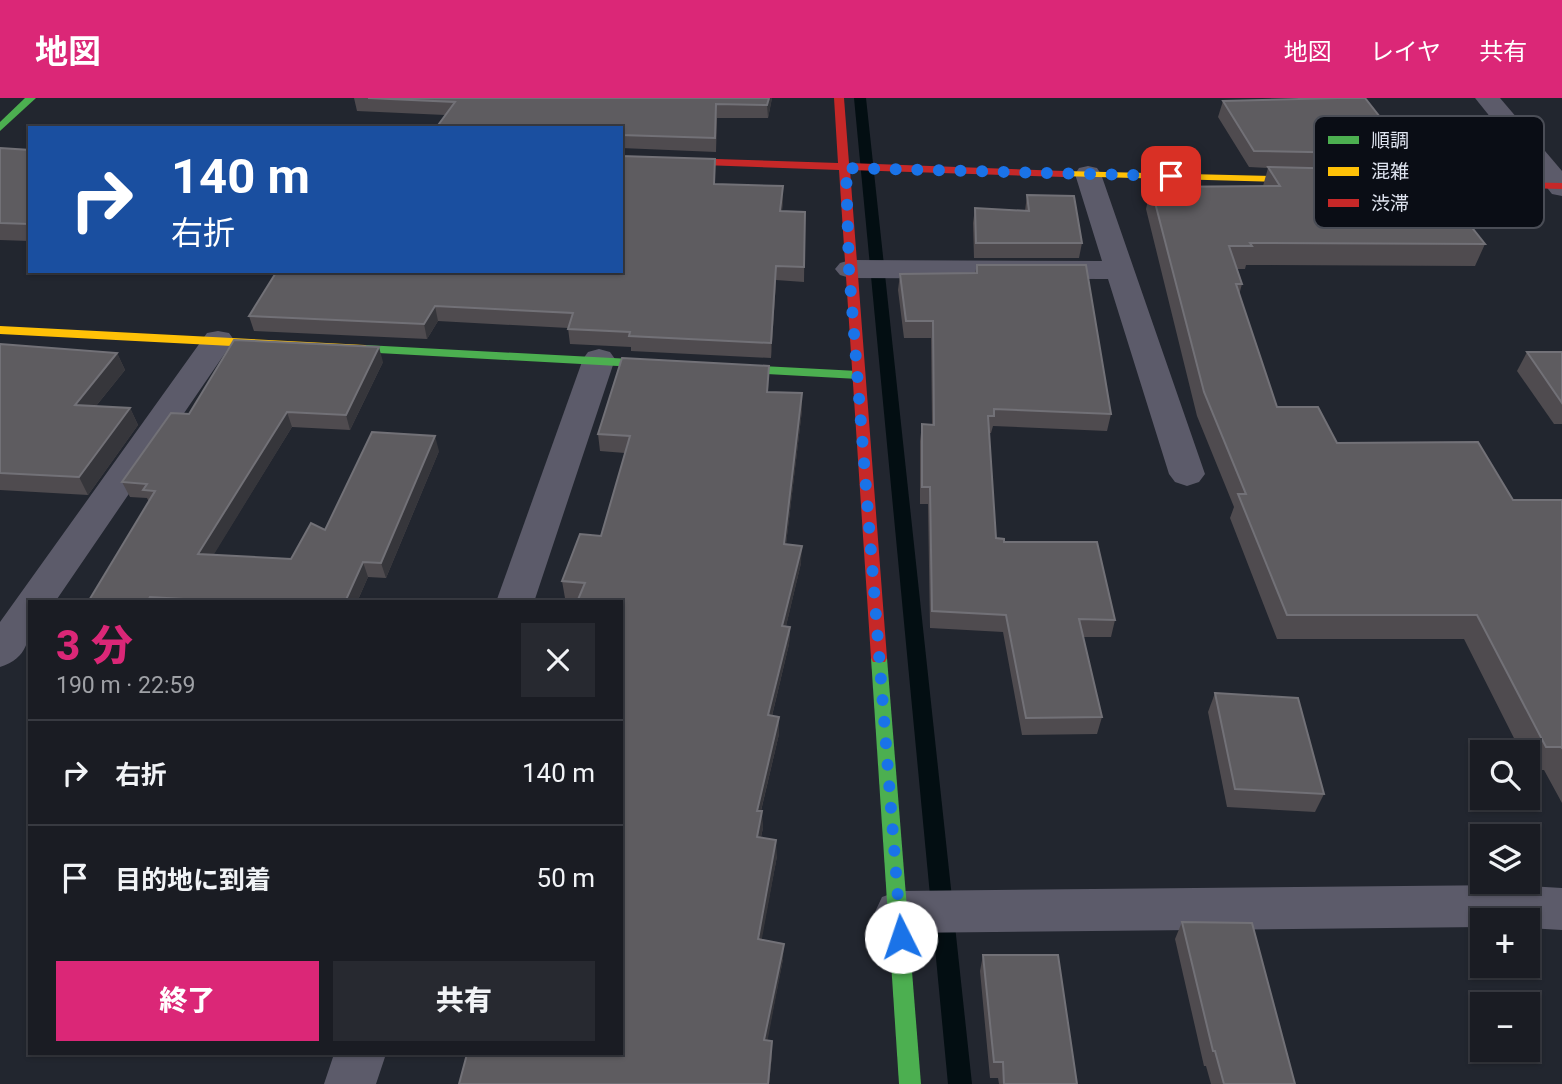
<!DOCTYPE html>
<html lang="ja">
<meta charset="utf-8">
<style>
:root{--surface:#1a1c23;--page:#272930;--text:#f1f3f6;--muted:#9fa1a6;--line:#383a41;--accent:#db2777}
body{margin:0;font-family:Roboto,"Noto Sans JP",sans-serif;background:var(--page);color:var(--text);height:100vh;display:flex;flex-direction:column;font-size:26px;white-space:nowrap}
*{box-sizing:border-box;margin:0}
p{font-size:23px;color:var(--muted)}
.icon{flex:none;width:38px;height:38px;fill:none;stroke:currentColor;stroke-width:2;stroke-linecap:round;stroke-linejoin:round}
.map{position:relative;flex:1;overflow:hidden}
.sheet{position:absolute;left:28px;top:502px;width:595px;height:455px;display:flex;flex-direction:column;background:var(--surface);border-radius:0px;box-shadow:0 2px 5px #0004,0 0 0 2px var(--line)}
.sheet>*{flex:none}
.hud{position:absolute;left:28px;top:28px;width:595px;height:147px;border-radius:0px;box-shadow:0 2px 5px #0004,0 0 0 2px var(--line);background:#1a4fa0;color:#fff;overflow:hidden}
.controls{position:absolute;left:1470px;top:642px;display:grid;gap:14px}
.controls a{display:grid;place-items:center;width:70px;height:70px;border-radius:0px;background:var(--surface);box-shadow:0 2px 5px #0004,0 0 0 2px var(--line);font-size:35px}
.pin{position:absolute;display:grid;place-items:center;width:60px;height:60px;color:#fff;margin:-30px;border-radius:14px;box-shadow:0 4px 10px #0006}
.me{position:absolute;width:77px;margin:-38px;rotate:356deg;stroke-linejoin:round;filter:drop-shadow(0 0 5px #0008)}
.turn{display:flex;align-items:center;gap:24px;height:147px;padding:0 28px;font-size:32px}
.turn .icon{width:91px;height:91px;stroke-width:2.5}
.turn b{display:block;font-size:49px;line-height:60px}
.round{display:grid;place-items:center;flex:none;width:74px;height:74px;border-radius:0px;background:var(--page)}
.summary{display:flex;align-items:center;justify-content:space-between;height:119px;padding:0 28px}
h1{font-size:42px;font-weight:800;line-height:52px;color:var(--accent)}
.button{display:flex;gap:14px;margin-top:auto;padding:14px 28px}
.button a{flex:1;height:80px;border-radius:0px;background:var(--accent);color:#fff;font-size:28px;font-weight:800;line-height:80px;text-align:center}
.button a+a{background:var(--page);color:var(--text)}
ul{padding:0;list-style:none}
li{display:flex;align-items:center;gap:21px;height:105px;padding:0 28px;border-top:2px solid var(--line)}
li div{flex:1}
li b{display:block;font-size:26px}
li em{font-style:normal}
header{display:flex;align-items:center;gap:42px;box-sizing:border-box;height:98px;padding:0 35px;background:var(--accent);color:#fff}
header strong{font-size:33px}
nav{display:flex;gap:38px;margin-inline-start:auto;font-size:24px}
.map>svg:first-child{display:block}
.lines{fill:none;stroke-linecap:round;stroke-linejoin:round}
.stream{fill:#030e12;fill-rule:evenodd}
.street{fill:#5c5b6a;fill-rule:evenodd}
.fast{fill:#4caf50;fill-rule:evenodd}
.slow{fill:#ffc107;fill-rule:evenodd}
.jam{fill:#c62828;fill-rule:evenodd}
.wall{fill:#4f4b4f}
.shaded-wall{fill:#36363b}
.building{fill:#5e5c60;stroke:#727177;stroke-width:2}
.route{stroke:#1a73e8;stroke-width:12;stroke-dasharray:0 21.6}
.key{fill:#0a0d15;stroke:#4a4d56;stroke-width:2}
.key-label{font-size:19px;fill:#dee3ef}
</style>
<header>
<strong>地図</strong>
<nav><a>地図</a><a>レイヤ</a><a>共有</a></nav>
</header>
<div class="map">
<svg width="1562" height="986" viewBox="0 0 1562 986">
<rect width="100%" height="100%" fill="#22262f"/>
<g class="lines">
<path class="stream" d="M 854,0 L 866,0 L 972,986 L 948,986 Z"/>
<g class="street">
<path d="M 1475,0 L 1500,0 L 1562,73 L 1562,98 L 1552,96 Z"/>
<path d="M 1088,68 L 1097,70 L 1101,76 L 1205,376 L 1199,384 L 1187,388 L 1175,384 L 1169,376 L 1108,181 L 850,180 L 840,177 L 835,171 L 840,165 L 850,162 L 1102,163 L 1075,76 L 1079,70 Z"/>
<path d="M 218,233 L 229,235 L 234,242 L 55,504 L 30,504 C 30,533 33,559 0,569 L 0,524 L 207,235 Z"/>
<path d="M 599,251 L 610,254 L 615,261 L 534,504 L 496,504 L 583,261 L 588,254 Z"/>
<path d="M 1510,787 L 1562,790 L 1562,832 L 1528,830 L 1528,822 L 1482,822 L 1482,829 L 899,835 L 882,829 L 875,814 L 882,799 L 899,793 Z"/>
<path d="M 334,956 L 386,956 L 376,986 L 324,986 Z"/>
</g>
<g class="fast">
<path d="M 25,0 L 36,0 L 0,33 L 0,24 Z"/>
<path d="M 365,247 L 858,273 L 865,277 L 858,281 L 360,254 L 359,251 Z"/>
<path d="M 879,554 L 885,556 L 887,560 L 921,986 L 899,986 L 871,560 L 873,556 Z"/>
</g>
<g class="slow">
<path d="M 1064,73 L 1319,79 L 1324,82 L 1319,85 L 1060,78 L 1060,74 Z"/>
<path d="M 0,228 L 365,247 L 371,251 L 365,255 L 0,236 Z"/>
</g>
<g class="jam">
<path d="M 834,0 L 844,0 L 849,65 L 1064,73 L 1069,76 L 1064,79 L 850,72 L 887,560 L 885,564 L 873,564 L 871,560 L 839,72 L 621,64 L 621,58 L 838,65 Z"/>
<path d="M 1386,81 L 1562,85 L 1562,91 L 1382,86 L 1381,84 Z"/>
</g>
</g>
<g class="wall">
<path d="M 354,0 L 772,0 L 768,20 L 717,20 L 716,54 L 621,50 L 621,30 L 445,17 L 357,13 Z"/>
<path d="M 1223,3 L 1409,56 L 1403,72 L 1485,146 L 1475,168 L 1246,167 L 1245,171 L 1237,171 L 1242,186 L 1239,197 L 1277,309 L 1337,345 L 1513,402 L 1562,402 L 1562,705 L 1544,672 L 1530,672 L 1528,667 L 1528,654 L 1521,654 L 1464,541 L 1277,541 L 1230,420 L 1234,409 L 1197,318 L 1146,111 L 1151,89 L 1263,88 L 1268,70 L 1249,69 L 1218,19 Z"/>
<path d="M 0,50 L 30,52 L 30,143 L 0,142 Z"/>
<path d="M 715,61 L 715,86 L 783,103 L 782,113 L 805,114 L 804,184 L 776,182 L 771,260 L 631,253 L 631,249 L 570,246 L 568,230 L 438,223 L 427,241 L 254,233 L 249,218 Z"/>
<path d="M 1027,97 L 1082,145 L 1079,160 L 974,160 L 973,125 L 975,110 L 1025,113 Z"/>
<path d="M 977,167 L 1111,316 L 1107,333 L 993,328 L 991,335 L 989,335 L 996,440 L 1004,444 L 1115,522 L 1111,539 L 1083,539 L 1102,619 L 1097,636 L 1022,637 L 1003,534 L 930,530 L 928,406 L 920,406 L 920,343 L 922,326 L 932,327 L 931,240 L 904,240 L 898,192 L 900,176 L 975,175 Z"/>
<path d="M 0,246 L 117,255 L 125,272 L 96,308 L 130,310 L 138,327 L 88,397 L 0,392 Z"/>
<path d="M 1527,254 L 1562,254 L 1562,326 L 1554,326 L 1517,273 Z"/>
<path d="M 383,264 L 350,332 L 292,329 L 213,457 L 291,461 L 325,432 L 439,353 L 386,480 L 368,479 L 357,504 L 88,504 L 149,404 L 147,400 L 130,399 L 122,384 L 189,316 Z"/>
<path d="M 769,268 L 768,294 L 802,295 L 802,312 L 786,446 L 801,465 L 786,528 L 790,529 L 789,546 L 772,618 L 779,619 L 779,636 L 761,713 L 763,730 L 761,739 L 777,758 L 761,842 L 783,861 L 767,942 L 772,957 L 769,986 L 459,986 L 621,956 L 578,501 L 565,500 L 562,483 L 601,438 L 625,355 L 600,353 L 598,336 Z"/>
<path d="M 1215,595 L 1324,696 L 1315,714 L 1227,709 L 1208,614 Z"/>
<path d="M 1182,824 L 1295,986 L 1211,986 L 1206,968 L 1204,968 L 1175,841 Z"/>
<path d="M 983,857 L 1077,986 L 999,986 L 998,980 L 990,980 L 980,873 Z"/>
</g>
<g class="shaded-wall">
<path d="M 769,0 L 772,0 L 768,20 L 767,7 Z"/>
<path d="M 783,88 L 783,103 L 780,127 L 780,113 Z"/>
<path d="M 776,168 L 776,182 L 771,260 L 771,245 Z"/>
<path d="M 435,208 L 438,223 L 427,241 L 424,226 Z"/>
<path d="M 379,249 L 383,264 L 350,332 L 346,317 Z"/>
<path d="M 117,255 L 125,272 L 83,324 L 75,307 Z"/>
<path d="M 802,295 L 802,312 L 784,463 L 784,446 Z"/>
<path d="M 130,310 L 138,327 L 88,397 L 79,379 Z"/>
<path d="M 287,314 L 292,329 L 205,471 L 198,456 Z"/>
<path d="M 435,338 L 439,353 L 386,480 L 381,465 Z"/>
<path d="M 802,448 L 801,465 L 782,545 L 782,528 Z"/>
<path d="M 363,464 L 368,479 L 357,504 L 345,504 Z"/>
<path d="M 790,529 L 789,546 L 768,634 L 768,617 Z"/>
<path d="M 779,619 L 779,636 L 757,729 L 757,713 Z"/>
<path d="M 762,713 L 763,730 L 757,755 L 757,739 Z"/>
<path d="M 776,742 L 777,758 L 759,857 L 758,841 Z"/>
<path d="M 784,846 L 783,861 L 765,956 L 764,942 Z"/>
<path d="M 772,943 L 772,957 L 769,986 L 768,986 Z"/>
</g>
<g class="building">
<path d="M 368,0 L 769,0 L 767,7 L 716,6 L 715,40 L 621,37 L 621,30 L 436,30 L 455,4 Z"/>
<path d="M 1338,0 L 1365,0 L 1409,56 L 1254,53 L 1223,3 Z"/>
<path d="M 0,50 L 30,52 L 30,126 L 0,125 Z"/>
<path d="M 621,58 L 715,61 L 714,86 L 783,88 L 780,113 L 805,114 L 804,169 L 776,168 L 771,245 L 629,238 L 630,234 L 568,231 L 573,215 L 435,208 L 424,226 L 249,218 L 277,173 L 621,173 Z"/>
<path d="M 1268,69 L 1427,73 L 1485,146 L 1250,145 L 1252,148 L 1229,148 L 1242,186 L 1236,186 L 1277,309 L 1318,309 L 1337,345 L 1478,344 L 1513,402 L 1562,402 L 1562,650 L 1561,649 L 1546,649 L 1477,517 L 1287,517 L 1238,396 L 1246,396 L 1204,294 L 1151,89 L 1280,88 Z"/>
<path d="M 1027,97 L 1074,98 L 1082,145 L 976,145 L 975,110 L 1029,113 Z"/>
<path d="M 977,167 L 1086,167 L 1111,316 L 994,311 L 994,318 L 988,318 L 996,440 L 1004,441 L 1004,444 L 1097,444 L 1115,522 L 1079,521 L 1102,619 L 1026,620 L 1006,517 L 932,513 L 930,389 L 922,389 L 922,326 L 934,327 L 933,223 L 906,223 L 900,176 L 977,175 Z"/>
<path d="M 234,242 L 379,249 L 346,317 L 287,314 L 198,456 L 291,461 L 311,425 L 325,432 L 372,334 L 435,338 L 381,465 L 363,464 L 345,504 L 235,504 L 150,499 L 147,504 L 88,504 L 155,393 L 143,392 L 147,386 L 122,384 L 171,315 L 189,316 Z"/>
<path d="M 0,246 L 117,255 L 75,307 L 130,310 L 79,379 L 0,375 Z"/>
<path d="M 1527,254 L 1562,254 L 1562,305 Z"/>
<path d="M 622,260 L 769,268 L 767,294 L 802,295 L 784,446 L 802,448 L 782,528 L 790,529 L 768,617 L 779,619 L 757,713 L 762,713 L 757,739 L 776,742 L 758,841 L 784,846 L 764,942 L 772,943 L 768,986 L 459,986 L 467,956 L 621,956 L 621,504 L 577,504 L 585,485 L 562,483 L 580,436 L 601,438 L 630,338 L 598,336 Z"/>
<path d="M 1215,595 L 1298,600 L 1324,696 L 1235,691 Z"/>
<path d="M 1182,824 L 1252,825 L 1295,986 L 1224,986 L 1215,953 L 1213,953 Z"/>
<path d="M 983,857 L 1058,857 L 1077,986 L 1004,986 L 1003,964 L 994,964 Z"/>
</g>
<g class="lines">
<path class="route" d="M 901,839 L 849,171 L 846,70 L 1171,78"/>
</g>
<rect x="1314" y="18" width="230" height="112" rx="10" class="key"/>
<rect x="1328" y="38" width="31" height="8" fill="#4caf50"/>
<rect x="1328" y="69" width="31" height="9" fill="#ffc107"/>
<rect x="1328" y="101" width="31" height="8" fill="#c62828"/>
<g class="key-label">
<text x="1371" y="49">順調</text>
<text x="1371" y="80">混雑</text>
<text x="1371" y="112">渋滞</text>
</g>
</svg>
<div class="controls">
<a><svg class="icon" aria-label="search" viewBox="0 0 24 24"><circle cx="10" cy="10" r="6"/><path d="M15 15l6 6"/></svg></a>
<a><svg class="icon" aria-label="layers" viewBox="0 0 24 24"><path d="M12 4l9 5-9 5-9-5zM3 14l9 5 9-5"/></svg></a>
<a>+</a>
<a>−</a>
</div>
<div class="pin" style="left:1171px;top:78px;background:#d93025"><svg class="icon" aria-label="arrive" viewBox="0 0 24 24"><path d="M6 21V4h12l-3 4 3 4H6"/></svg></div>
<svg class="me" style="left:901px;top:839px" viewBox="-20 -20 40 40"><circle r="19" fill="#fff"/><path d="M0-13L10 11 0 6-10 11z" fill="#1a73e8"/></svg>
<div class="hud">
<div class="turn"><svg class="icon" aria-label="right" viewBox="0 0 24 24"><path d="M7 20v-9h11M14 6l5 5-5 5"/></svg><div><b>140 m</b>右折</div></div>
</div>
<section class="sheet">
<div class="summary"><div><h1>3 分</h1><p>190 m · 22:59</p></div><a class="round"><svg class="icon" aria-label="close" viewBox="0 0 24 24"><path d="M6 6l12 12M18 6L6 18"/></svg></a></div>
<ul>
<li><svg class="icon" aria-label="right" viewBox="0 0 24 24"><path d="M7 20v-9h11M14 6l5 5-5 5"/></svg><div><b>右折</b></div><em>140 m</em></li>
<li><svg class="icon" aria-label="arrive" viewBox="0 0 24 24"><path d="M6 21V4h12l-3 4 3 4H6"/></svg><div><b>目的地に到着</b></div><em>50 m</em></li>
</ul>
<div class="button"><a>終了</a><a>共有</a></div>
</section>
</div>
